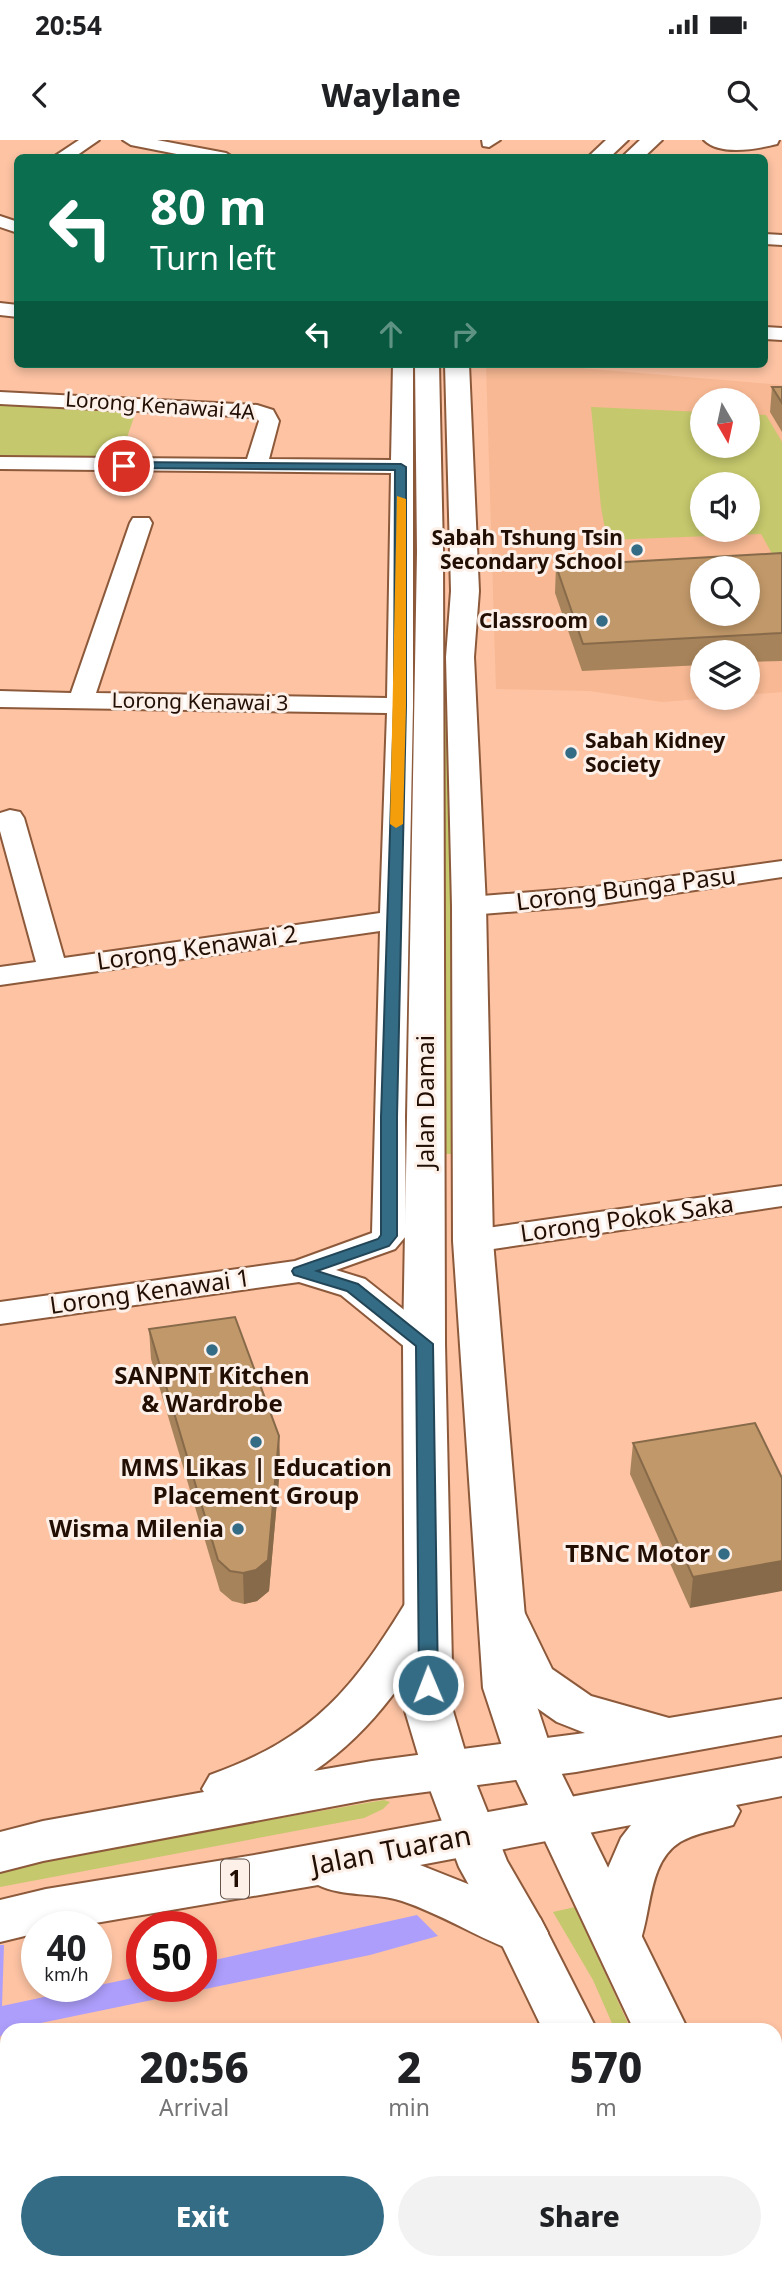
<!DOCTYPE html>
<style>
:root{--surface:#fff;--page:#f2f2f2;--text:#202124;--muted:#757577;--accent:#346c86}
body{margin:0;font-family:"Noto Sans",sans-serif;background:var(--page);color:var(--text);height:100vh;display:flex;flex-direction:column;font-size:26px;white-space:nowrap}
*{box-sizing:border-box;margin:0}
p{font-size:23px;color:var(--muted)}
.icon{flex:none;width:38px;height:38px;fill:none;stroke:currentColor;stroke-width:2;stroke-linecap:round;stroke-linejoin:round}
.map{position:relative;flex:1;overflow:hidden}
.panel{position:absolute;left:0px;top:1883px;width:782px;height:247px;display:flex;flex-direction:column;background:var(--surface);border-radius:21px 21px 0 0;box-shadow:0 4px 10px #0003}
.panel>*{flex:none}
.hud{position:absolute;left:14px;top:14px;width:754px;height:214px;border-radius:10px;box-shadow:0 4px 10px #0003;background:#0b6e4f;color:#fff;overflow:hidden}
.needle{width:46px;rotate:171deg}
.buttons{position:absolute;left:690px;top:248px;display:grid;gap:14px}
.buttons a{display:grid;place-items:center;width:70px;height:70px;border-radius:50%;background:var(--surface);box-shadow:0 4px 10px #0003;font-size:35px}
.speed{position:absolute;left:21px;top:1771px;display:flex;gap:14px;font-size:35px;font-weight:700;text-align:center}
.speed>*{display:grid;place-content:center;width:91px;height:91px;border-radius:50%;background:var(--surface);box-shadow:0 4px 10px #0003;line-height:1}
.speed small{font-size:18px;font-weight:400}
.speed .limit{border:10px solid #d22;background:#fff;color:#111}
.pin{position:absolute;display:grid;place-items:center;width:60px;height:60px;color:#fff;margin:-30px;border:4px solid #fff;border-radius:50%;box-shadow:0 2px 7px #0007}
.me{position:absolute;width:77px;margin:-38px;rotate:359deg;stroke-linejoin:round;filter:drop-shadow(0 0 5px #0008)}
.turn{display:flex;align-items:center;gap:24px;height:147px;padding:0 21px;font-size:32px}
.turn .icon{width:91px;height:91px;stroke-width:2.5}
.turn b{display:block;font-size:49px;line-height:60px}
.lanes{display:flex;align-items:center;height:66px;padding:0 21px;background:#0003;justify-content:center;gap:35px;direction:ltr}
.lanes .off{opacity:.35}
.eta{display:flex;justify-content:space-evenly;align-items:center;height:119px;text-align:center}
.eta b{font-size:42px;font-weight:800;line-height:49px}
.action{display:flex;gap:14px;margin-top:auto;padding:14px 21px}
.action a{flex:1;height:80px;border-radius:42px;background:var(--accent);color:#fff;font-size:28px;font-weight:800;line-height:80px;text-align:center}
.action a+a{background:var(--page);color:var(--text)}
.status{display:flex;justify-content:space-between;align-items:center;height:49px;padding:0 35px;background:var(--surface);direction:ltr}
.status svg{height:19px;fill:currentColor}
header{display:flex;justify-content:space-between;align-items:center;height:91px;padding:0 21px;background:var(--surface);font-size:32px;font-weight:800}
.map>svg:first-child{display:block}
.built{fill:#f7b893;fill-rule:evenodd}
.green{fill:#c5c86c;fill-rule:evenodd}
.water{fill:#ae9efc}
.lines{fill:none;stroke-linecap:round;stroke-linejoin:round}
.street-casing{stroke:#8c593b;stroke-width:4}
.secondary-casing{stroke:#8c593b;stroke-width:4}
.primary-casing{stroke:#8c593b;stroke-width:4}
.street{fill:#fff;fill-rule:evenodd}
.secondary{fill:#fff;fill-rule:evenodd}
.primary{fill:#fff;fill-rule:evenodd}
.wall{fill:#a6835a}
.shaded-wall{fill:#876a4a}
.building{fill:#c19869;stroke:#876a4a;stroke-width:2;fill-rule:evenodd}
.route{fill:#346c86;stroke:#224657;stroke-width:2}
.slow{fill:#f59e0b}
.poi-dot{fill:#346c86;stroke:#fcf0e9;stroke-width:2.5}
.labels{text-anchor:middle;stroke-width:6;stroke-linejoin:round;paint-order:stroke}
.far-street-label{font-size:21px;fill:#220e03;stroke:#fcf0e9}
.far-poi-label{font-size:21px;font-weight:bold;fill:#220e03;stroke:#fcf0e9;text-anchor:end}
.shield{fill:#fcf0e9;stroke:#635248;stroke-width:2}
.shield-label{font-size:23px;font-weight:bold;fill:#220e03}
.street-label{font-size:24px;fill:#220e03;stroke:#fcf0e9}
.poi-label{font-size:24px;font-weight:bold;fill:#220e03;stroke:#fcf0e9}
.near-street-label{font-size:28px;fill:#220e03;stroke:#fcf0e9}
</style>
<div class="status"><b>20:54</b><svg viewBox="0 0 49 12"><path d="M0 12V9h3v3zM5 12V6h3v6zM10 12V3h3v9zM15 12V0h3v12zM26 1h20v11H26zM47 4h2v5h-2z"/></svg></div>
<header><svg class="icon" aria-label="back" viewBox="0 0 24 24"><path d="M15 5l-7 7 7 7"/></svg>Waylane<svg class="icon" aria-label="search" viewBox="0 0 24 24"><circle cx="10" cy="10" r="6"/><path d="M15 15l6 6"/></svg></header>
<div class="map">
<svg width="782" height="2129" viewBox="0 0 782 2129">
<rect width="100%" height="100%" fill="#fdc3a3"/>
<path class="built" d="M 486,224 L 533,224 L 782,245 L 782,552 L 747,555 L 747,513 L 702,513 L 702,558 L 711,558 L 662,562 L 590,551 L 496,549 ZM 702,261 L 747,261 L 747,306 L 702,306 ZM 702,345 L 747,345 L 747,390 L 702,390 ZM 702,429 L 747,429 L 747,474 L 702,474 Z"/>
<g class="green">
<path d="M 0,262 L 134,269 L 134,277 L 119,321 L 0,318 Z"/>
<path d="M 591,267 L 702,272 L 702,306 L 747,306 L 747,274 L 766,275 L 782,302 L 782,426 L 779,426 L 761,394 L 607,400 L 601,367 ZM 702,345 L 747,345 L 747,390 L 702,390 Z"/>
<path d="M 444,524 L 448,526 L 457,1014 L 446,1014 L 440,526 Z"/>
<path d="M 384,1660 L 390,1662 L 383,1669 L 364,1678 L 0,1747 L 0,1730 L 136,1703 Z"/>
<path d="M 575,1767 L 631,1890 L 615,1890 L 593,1840 L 553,1772 Z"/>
</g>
<path class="water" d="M 417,1775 L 438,1796 L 370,1815 L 7,1890 L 0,1897 L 0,1805 L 4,1805 L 2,1866 L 142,1836 L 142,1846 L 201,1846 L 201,1823 Z"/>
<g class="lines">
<defs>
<g id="street">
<path d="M 79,0 L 99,0 L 73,18 L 52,18 Z"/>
<path d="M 123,0 L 157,0 L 226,13 L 234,18 L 197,18 L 131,5 Z"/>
<path d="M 482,0 L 500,0 L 489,7 L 483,6 Z"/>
<path d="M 704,0 L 779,0 L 777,4 C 757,9 720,16 704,0 Z"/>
<path d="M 0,76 L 18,82 L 18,93 L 0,87 Z"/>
<path d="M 765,94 L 782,95 L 782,105 L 765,104 Z"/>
<path d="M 0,163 L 18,165 L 18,177 L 0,175 Z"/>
<path d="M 765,187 L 782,188 L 782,200 L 765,199 Z"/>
<path d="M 393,224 L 413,224 L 413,566 L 405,977 L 406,1096 L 395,1109 L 336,1130 L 365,1139 L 437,1196 L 442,1204 L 437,1212 L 424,1216 L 411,1212 L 341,1155 L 299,1142 L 0,1184 L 0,1162 L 295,1121 L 372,1093 L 380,791 L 0,845 L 0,827 L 36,822 L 0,691 L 0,673 L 10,670 L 20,672 L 24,678 L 64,818 L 380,773 L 387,573 L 0,567 L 0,551 L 71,553 L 130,383 L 133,378 L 149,378 L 152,383 L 96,553 L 387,558 L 391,333 L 0,329 L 0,317 L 247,319 L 259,281 L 255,277 L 0,264 L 0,252 L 257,265 L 273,270 L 279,281 L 269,319 L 391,320 Z"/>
<path d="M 782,721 L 782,737 L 595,765 L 469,775 L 459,772 L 455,766 L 459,760 L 469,757 L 595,747 Z"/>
<path d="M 782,1046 L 782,1066 L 473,1112 L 461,1108 L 456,1101 L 461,1094 L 473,1090 Z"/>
</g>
<g id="secondary">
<path d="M 606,0 L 628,0 L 609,18 L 587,18 Z"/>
<path d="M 640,0 L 662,0 L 643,18 L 621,18 Z"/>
<path d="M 415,224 L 439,224 L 443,412 L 445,1204 L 453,1571 L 470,1628 L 507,1721 L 540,1778 L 597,1890 L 543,1890 L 502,1805 L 459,1727 L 422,1628 L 405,1571 L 403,1204 L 417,412 Z"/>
<path d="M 445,224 L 469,224 L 479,451 L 474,517 L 486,766 L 493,1101 L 531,1548 L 554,1618 L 688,1890 L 634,1890 L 506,1618 L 483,1548 L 453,1101 L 452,766 L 446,517 L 451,451 Z"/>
<path d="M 775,2110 L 782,2129 L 726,2129 L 723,2123 L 775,2123 Z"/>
<path d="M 647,2123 L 705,2123 L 707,2129 L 649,2129 Z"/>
</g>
<g id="primary">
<path d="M 427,1449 L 443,1454 L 450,1466 C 413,1530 376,1589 314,1631 L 372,1621 L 585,1593 L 557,1582 L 517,1554 L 478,1469 L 485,1457 L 501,1452 L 517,1457 L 552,1529 L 591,1556 L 669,1578 L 782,1559 L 782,1595 L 576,1632 L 372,1659 L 43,1721 L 0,1732 L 0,1692 L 43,1681 L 204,1652 L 202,1649 L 210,1635 C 316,1597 354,1548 411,1454 Z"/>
<path d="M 782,1618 L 782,1656 L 736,1665 L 740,1671 L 733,1685 C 716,1690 695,1693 680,1702 C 645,1724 653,1778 636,1812 L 618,1818 L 600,1812 L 592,1797 L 608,1728 L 621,1698 L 631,1685 L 420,1725 L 473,1746 L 540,1778 L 548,1793 L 540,1808 L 522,1814 C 481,1800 444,1775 402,1761 C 375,1752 342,1757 318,1745 L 72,1787 L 37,1787 L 37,1793 L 0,1802 L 0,1760 L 46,1749 L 260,1714 Z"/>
</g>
</defs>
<use href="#street" class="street-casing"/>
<use href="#secondary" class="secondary-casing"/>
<use href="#primary" class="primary-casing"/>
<use href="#street" class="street"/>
<use href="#secondary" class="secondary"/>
<use href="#primary" class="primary"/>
</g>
<g class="wall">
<path d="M 772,247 L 782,247 L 782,292 L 770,272 Z"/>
<path d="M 782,413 L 782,521 L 747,522 L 747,513 L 702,513 L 702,525 L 582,531 L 555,453 L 556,426 Z"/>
<path d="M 149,1189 L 279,1296 L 280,1327 L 269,1451 L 257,1461 L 244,1464 L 232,1461 L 220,1451 L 151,1219 Z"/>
<path d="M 755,1283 L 690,1468 L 630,1334 L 633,1303 Z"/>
</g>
<g class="shaded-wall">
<path d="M 279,1296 L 280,1327 L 269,1451 L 257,1461 L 244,1464 L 243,1433 Z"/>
<path d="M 782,1421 L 782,1451 L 690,1468 L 693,1437 Z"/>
</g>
<g class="building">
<path d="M 772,247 L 782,247 L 782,263 Z"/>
<path d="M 782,413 L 782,493 L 583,504 L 556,426 ZM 702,429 L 747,429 L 747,474 L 702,474 Z"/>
<path d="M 235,1177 L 279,1296 L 268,1420 L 256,1430 L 243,1433 L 230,1431 L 218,1420 L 149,1189 Z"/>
<path d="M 755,1283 L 782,1338 L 782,1421 L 693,1437 L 633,1303 Z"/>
</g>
<path class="route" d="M 124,322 L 401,324 L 406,327 L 406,566 L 397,977 L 397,1096 L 389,1106 L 317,1131 L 358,1144 L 433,1204 L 438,1545 L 435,1550 L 428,1553 L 421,1550 L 419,1545 L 416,1206 L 347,1151 L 294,1135 L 292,1131 L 294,1128 L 378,1099 L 381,1095 L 381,977 L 394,566 L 395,330 L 121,328 L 119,326 Z"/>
<path class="slow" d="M 397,356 L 406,359 L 406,566 L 403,684 L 396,688 L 390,684 Z"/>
<g class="poi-dot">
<circle cx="637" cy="410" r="7"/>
<circle cx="602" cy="481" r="7"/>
<circle cx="571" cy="613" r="7"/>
<circle cx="212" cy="1210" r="7"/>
<circle cx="256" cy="1302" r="7"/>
<circle cx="238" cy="1389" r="7"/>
<circle cx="724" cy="1414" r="7"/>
</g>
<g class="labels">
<g class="far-street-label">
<text transform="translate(160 266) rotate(4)" y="7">Lorong Kenawai 4A</text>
<text transform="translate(200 562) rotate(1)" y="7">Lorong Kenawai 3</text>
</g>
<g class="far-poi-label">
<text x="623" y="405">Sabah Tshung Tsin<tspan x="623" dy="24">Secondary School</tspan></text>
<text x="588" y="488">Classroom</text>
<text x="585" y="608" text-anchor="start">Sabah Kidney<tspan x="585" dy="24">Society</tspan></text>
</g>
<rect class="shield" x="221" y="1719.5" width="28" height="39" rx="5"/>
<g class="shield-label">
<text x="235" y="1747">1</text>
</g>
<g class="street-label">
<text transform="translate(626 749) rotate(-7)" y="8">Lorong Bunga Pasu</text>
<text transform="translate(197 808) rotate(-8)" y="8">Lorong Kenawai 2</text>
<text transform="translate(426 962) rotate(-90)" y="8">Jalan Damai</text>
<text transform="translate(627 1079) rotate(-8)" y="8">Lorong Pokok Saka</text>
<text transform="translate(150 1152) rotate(-8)" y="8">Lorong Kenawai 1</text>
</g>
<g class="poi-label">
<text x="212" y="1244">SANPNT Kitchen<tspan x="212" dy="28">&amp; Wardrobe</tspan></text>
<text x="256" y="1336">MMS Likas | Education<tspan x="256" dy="28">Placement Group</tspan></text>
<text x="224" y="1397" text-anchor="end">Wisma Milenia</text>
<text x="710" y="1422" text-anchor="end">TBNC Motor</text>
</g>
<g class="near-street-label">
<text transform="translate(391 1710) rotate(-11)" y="10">Jalan Tuaran</text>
</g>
</g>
</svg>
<div class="buttons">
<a><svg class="needle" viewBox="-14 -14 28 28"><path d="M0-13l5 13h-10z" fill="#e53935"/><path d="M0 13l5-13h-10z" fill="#757577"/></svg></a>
<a><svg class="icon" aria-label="sound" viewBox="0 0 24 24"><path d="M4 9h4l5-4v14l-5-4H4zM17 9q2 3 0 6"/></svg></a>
<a><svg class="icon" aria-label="search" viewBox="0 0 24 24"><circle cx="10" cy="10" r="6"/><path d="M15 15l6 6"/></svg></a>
<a><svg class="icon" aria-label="layers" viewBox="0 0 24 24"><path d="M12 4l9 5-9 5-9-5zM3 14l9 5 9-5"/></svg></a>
</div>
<div class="speed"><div>40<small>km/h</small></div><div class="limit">50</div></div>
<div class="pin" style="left:124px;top:326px;background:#d93025"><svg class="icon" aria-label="arrive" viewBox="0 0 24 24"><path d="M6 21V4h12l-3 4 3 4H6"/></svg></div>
<svg class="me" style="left:428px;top:1545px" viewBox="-20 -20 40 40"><circle r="17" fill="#346c86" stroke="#fff" stroke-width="3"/><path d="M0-11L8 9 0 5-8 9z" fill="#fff"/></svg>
<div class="hud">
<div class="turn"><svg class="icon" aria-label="left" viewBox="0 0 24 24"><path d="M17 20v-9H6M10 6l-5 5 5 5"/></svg><div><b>80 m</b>Turn left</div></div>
<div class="lanes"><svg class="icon" aria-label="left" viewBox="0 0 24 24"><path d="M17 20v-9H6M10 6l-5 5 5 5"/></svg><svg class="icon off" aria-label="ahead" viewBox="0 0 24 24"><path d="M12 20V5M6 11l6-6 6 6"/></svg><svg class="icon off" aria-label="right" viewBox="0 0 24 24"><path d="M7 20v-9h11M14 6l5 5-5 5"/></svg></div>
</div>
<section class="panel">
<div class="eta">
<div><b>20:56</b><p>Arrival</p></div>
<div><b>2</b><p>min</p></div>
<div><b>570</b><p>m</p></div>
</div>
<div class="action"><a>Exit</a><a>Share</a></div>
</section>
</div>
